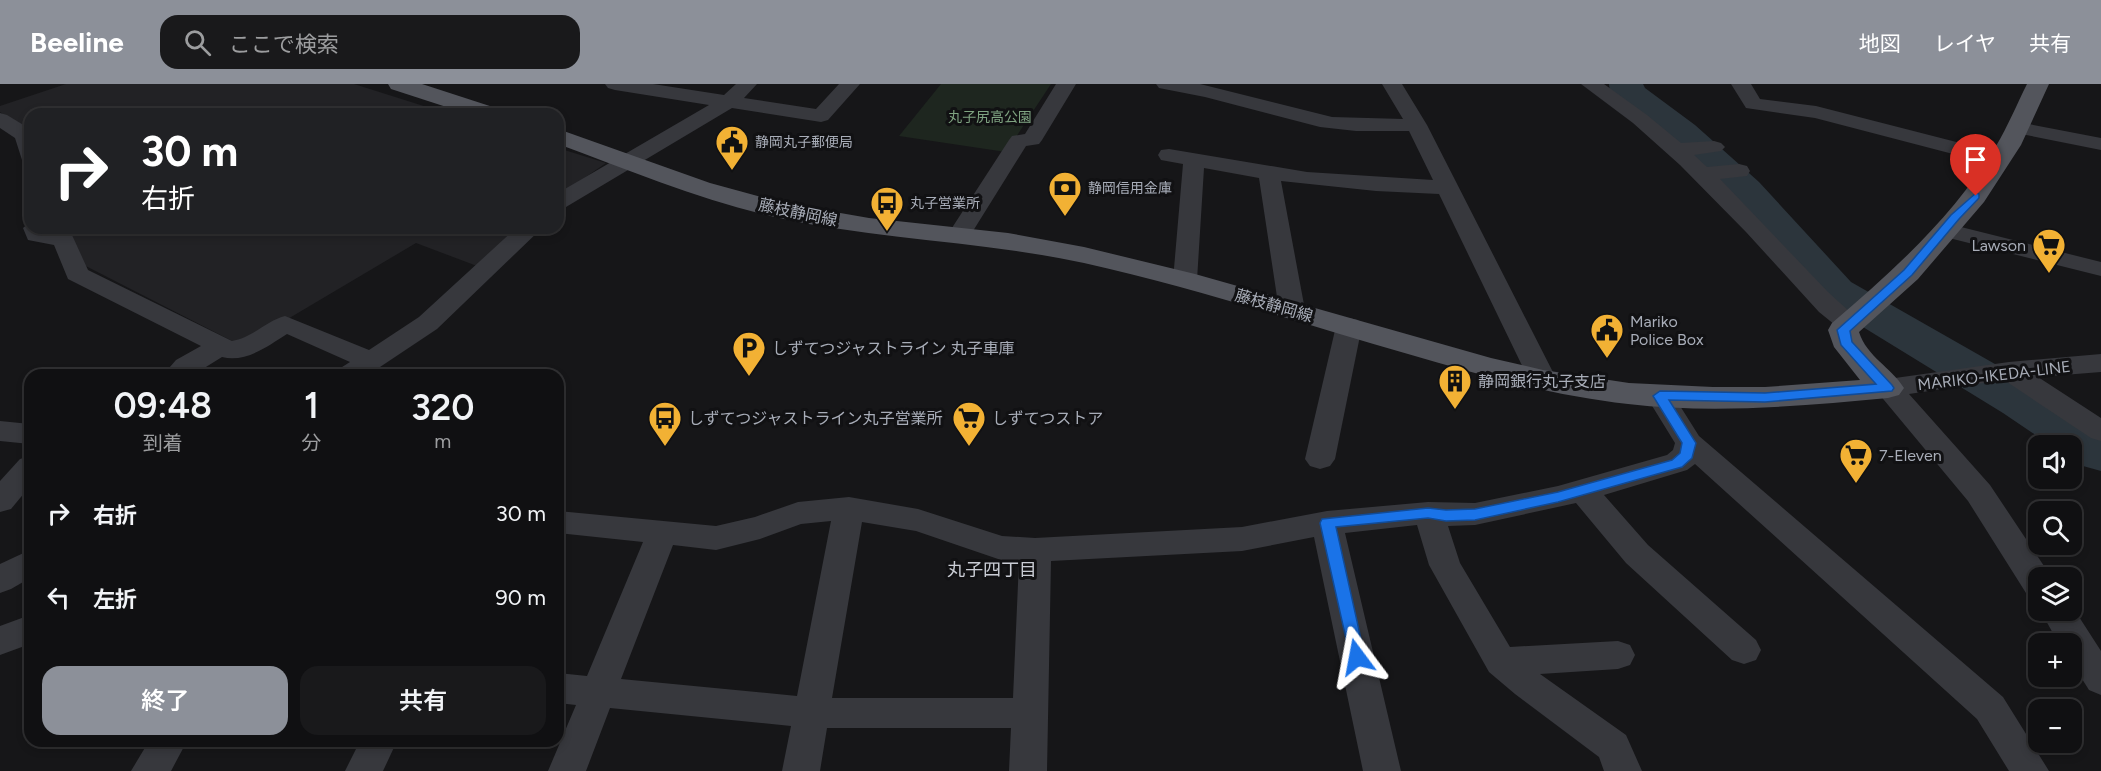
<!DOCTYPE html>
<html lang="ja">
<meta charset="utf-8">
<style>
:root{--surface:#101012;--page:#19191b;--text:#f1f3f6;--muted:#9c9d9f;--line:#303032;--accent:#8c9099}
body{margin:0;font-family:Figtree,"Noto Sans JP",sans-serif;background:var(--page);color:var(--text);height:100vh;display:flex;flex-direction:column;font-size:22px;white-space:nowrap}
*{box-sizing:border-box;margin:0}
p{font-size:20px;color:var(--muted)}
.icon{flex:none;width:33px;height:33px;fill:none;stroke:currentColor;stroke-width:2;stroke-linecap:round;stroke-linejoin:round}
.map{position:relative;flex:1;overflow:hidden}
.drawer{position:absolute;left:24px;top:285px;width:540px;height:378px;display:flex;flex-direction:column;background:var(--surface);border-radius:18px;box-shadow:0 3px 9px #0003,0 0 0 2px var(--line)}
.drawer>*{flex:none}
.guide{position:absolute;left:24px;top:24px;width:540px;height:126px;border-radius:18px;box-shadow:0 3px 9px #0003,0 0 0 2px var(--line);background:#202124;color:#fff;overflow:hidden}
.tools{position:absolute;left:2028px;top:351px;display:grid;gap:12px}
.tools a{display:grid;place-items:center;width:54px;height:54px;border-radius:12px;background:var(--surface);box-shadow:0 3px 9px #0003,0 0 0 2px var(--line);font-size:30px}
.pin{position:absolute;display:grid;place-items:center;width:51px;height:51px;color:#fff;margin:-62px -26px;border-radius:50% 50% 50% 0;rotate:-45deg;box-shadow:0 0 6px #0007}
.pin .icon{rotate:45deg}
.me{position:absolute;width:66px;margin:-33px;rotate:347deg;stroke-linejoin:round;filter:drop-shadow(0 0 4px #0008)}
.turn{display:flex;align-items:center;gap:21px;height:126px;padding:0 18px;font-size:27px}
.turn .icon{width:78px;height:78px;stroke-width:2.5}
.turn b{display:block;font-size:42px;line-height:51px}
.eta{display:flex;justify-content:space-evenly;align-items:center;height:102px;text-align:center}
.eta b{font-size:36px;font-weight:600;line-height:42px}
.action{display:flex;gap:12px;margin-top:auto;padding:12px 18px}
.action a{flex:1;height:69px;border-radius:18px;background:var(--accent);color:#fff;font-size:24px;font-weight:600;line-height:69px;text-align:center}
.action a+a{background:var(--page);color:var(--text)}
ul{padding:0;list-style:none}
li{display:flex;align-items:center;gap:18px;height:84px;padding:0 18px}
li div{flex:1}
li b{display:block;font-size:22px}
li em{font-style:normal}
header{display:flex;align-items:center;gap:36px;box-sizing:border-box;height:84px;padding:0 30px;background:var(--accent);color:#fff}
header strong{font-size:28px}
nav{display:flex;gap:33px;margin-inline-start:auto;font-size:21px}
.search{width:420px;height:54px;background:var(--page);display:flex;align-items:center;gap:15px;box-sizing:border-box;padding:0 21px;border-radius:18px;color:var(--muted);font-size:22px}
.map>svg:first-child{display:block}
.built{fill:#222225}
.green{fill:#1e261f}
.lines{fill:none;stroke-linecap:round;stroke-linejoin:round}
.river{fill:#2c353c;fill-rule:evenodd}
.minor{fill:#37383d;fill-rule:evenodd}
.major{fill:#53555c;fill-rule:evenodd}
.route{fill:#1a73e8;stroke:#114b97;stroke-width:1.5}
.labels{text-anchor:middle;stroke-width:6;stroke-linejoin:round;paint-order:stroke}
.far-park-label{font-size:14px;fill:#7fa381;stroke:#111113}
.far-poi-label{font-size:14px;fill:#a8adb8;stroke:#111113;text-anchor:start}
.street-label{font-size:16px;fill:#a8adb8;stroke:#111113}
.poi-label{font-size:16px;fill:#a8adb8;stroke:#111113;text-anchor:start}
.neighbourhood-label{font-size:18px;fill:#c9ccd4;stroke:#111113}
</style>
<header>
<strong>Beeline</strong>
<div class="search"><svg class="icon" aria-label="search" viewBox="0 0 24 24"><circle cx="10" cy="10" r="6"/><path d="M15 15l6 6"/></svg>ここで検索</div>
<nav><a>地図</a><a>レイヤ</a><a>共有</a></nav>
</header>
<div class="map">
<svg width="2101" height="687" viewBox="0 0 2101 687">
<rect width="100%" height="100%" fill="#161618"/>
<g class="built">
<path d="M 66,0 L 354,0 L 449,30 L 30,30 L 30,50 L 0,28 L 0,22 Z"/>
<path d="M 558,64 L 606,79 L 558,112 Z"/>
<path d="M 63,144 L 519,144 L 477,182 L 416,159 L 242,262 L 78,178 Z"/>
</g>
<path class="green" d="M 941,0 L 1051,0 L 1006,68 L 899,52 Z"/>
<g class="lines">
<path class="river" d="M 1609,0 L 1643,0 L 1645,4 L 1695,41 L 1759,98 L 1851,198 L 2039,305 L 2101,345 L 2101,387 L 2083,382 L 2072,374 L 2072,362 L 2052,362 L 2003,329 L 1819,216 L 1731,114 L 1669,57 L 1616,16 L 1610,9 Z"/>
<g class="minor">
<path d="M 605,0 L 653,0 L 724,11 L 736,0 L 757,0 L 744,14 L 816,25 L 839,0 L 860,0 L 828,36 L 821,38 L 732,24 L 566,123 L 558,125 L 558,109 L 709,21 L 615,6 L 608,4 Z"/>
<path d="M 1056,0 L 1076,0 L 1042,56 L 1039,60 L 1026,62 L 968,155 L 960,157 L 952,155 L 948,150 L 1009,56 L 1012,52 L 1025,50 Z"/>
<path d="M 1156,0 L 1200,0 L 1332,33 L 1403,35 L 1382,0 L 1402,0 L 1427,41 L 1557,296 L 1553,302 L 1543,305 L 1533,302 L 1529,296 L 1439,110 L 1376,107 L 1281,97 L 1305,226 L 1301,231 L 1292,234 L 1283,231 L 1279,226 L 1259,94 L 1204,84 L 1197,196 L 1194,201 L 1185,203 L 1176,201 L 1173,196 L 1183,80 L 1161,76 L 1158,71 L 1161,66 L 1169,65 L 1307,88 L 1433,96 L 1409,47 L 1356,47 L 1320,43 L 1205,13 L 1159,4 Z"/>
<path d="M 1581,0 L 1604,0 L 1647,31 L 1681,59 L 1714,57 L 1721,59 L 1725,63 L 1721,67 L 1694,71 L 1707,83 L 1739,80 L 1747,82 L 1750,87 L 1747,92 L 1720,95 L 1828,208 L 1862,239 L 1858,245 L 1849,247 L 1840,245 L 1819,228 L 1746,148 L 1680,81 L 1633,39 Z"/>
<path d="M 1731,0 L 1751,0 L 1760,15 L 1816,22 L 2007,71 L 2010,76 L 2007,81 L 1999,82 L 1815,34 L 1746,24 Z"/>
<path d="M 0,29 L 7,31 L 30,45 L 30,77 L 22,76 L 15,54 L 0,44 Z"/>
<path d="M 2018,38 L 2101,54 L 2101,66 L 2011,48 L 2008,44 L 2011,40 Z"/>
<path d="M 30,138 L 30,144 L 47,144 L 72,151 L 88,186 L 232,257 C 252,254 266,237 285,232 L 369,266 L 419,233 L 516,144 L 542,144 L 437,245 L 368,291 L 335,291 L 339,285 L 350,278 L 287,250 C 268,262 246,279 222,273 L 193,291 L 163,291 L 176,276 L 201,262 L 68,195 L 54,161 L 28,156 L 23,144 Z"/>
<path d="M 1945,139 L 2101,178 L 2101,192 L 1937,151 L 1933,146 L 1937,141 Z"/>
<path d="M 1349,234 L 1358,236 L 1362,242 L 1335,375 L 1330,382 L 1320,385 L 1310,382 L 1305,375 L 1336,242 L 1340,236 Z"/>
<path d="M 2101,270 L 2101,288 L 2038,293 L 2101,334 L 2101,357 L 2091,354 L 2004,296 L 1909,310 L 1990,401 L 2050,491 L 2051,494 L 2038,494 L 2038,513 L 2026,509 L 1968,417 L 1874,304 L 1878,298 L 1888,295 L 2009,278 Z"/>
<path d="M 1660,303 L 1670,306 L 1699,352 L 2003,613 L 2049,687 L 2009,687 L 1977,635 L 1695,380 L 1687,386 L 1604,411 L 1648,461 L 1756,556 L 1761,566 L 1756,576 L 1744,580 L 1732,576 L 1626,479 L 1576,419 L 1475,441 L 1448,442 L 1460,479 L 1510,563 L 1618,557 L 1630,561 L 1635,571 L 1630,581 L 1618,585 L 1540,590 L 1626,651 L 1642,687 L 1604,687 L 1599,673 L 1515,610 L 1489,588 L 1429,481 L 1417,441 L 1345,449 L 1401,687 L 1363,687 L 1314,453 L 1242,467 L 1051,477 L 1047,687 L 1009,687 L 1011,644 L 827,644 L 820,687 L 782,687 L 791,642 L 610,624 L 586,687 L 548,687 L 576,621 L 558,619 L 558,589 L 587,592 L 643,458 L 558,449 L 558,427 L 716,442 L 755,433 L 798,418 L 849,413 L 918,425 L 1002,452 L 1035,454 L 1242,443 L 1327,427 L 1428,418 L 1475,419 L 1558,402 L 1667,371 L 1673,366 L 1675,359 L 1646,312 L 1650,306 ZM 831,437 L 797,612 L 621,595 L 673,461 L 716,466 L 760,455 L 801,440 ZM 862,438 L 916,447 L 1001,476 L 1019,477 L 1013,614 L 832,614 Z"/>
<path d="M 0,337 L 30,340 L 30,360 L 0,357 Z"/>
<path d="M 30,372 L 30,402 L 11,425 L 0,428 L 0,397 L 20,375 Z"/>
<path d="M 30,466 L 30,494 L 11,505 L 0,509 L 0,480 Z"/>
<path d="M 2072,522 L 2101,567 L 2101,611 L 2089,606 L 2072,579 L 2072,560 L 2059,560 L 2040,526 L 2072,526 Z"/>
<path d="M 30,531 L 30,560 L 0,571 L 0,542 Z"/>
<path d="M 149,657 L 187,657 L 171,687 L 131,687 Z"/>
<path d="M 360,657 L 397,657 L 383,687 L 345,687 Z"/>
</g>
<g class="major">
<path d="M 388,0 L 422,0 L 499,25 L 503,30 L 468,30 L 391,5 Z"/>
<path d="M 2027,0 L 2049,0 L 2021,61 L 1984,118 L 1918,195 L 1859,248 C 1867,273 1891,283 1904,304 L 1899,311 L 1888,314 C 1802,322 1715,330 1628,320 C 1553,312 1480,291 1408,270 C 1300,239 1193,203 1084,179 C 983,157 880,156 779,134 C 703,117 631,87 558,60 L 558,45 L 710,99 L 783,119 L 869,134 L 1008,149 L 1084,163 L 1195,190 L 1491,274 L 1543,286 L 1629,299 L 1713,303 L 1765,303 L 1860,296 L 1834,263 L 1828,246 L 1832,239 C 1893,187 1954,132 1996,62 C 2008,42 2017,20 2027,0 Z"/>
</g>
</g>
<path class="route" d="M 1976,109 L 1979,110 L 1979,114 L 1959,135 L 1912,191 L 1850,247 L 1852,258 L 1892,301 L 1894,304 L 1892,307 L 1765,318 L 1669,316 L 1696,359 L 1692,374 L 1682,383 L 1558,418 L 1475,436 L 1446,437 L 1428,434 L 1336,443 L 1365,573 L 1363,577 L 1357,579 L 1351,577 L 1320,439 L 1322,435 L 1428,424 L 1446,426 L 1475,425 L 1558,408 L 1672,376 L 1680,369 L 1682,359 L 1653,312 L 1660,307 L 1765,309 L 1876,300 L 1841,261 L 1837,246 L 1904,186 L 1951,131 Z"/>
<defs>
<symbol id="civic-pin" viewBox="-11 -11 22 30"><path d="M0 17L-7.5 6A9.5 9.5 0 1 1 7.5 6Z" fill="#f2b134" stroke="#111113"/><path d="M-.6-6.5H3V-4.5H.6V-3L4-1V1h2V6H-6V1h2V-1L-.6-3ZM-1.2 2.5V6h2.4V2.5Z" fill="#111"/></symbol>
<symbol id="bank-pin" viewBox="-11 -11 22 30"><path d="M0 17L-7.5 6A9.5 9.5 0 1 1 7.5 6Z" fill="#f2b134" stroke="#111113"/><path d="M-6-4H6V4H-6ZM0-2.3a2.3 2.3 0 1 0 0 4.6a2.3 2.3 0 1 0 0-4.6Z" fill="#111"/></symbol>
<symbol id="bus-pin" viewBox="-11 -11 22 30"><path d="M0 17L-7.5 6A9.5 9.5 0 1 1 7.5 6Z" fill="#f2b134" stroke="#111113"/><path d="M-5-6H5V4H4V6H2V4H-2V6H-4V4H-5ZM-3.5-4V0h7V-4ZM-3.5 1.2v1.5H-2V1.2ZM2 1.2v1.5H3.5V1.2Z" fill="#111"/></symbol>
<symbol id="supermarket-pin" viewBox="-11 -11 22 30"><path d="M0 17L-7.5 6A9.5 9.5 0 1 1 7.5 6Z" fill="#f2b134" stroke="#111113"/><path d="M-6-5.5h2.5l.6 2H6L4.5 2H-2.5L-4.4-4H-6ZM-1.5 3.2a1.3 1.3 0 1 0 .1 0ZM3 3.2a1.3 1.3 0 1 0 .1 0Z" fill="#111"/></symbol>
<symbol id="parking-pin" viewBox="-11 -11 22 30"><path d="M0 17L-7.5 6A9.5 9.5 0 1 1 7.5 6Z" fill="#f2b134" stroke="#111113"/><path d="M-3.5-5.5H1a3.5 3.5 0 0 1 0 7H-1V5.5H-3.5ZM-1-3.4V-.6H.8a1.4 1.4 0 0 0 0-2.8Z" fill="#111"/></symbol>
<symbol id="building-pin" viewBox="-11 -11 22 30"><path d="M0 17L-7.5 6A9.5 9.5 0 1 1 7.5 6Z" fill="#f2b134" stroke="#111113"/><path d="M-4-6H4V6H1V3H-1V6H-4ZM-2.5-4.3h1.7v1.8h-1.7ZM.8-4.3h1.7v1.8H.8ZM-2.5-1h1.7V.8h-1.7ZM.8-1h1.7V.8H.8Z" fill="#111"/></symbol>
</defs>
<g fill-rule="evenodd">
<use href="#civic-pin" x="713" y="39" width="38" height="52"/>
<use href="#bank-pin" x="1046" y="85" width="38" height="52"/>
<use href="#bus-pin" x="868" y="100" width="38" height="52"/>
<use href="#supermarket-pin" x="2030" y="142" width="38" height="52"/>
<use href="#civic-pin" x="1588" y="227" width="38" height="52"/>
<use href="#parking-pin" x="730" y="245" width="38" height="52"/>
<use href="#building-pin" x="1436" y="278" width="38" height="52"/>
<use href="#bus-pin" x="646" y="315" width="38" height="52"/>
<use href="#supermarket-pin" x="950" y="315" width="38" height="52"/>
<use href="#supermarket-pin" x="1837" y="352" width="38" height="52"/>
</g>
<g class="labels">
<g class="far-park-label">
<text x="990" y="38">丸子尻高公園</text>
</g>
<g class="far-poi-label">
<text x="755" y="63">静岡丸子郵便局</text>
<text x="1088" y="109">静岡信用金庫</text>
<text x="910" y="124">丸子営業所</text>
</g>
<g class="street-label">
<text transform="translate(798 128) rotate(12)" y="6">藤枝静岡線</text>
<text transform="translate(1274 221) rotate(16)" y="6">藤枝静岡線</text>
<text transform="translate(1994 291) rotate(-7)" y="6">MARIKO-IKEDA-LINE</text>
</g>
<g class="poi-label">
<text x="2026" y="167" text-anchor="end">Lawson</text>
<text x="1630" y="243">Mariko<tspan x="1630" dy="18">Police Box</tspan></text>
<text x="772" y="270">しずてつジャストライン 丸子車庫</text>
<text x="1478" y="303">静岡銀行丸子支店</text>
<text x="688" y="340">しずてつジャストライン丸子営業所</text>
<text x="992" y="340">しずてつストア</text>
<text x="1879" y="377">7-Eleven</text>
</g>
<g class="neighbourhood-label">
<text x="992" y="492">丸子四丁目</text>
</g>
</g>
</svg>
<div class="tools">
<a><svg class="icon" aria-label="sound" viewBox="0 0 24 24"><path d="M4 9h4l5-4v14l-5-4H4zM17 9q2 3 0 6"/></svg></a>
<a><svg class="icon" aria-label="search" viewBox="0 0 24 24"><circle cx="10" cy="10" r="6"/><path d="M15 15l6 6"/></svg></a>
<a><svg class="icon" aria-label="layers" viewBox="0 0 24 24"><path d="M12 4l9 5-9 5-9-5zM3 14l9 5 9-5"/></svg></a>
<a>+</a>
<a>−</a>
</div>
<div class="pin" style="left:1976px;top:112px;background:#d93025"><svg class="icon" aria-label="arrive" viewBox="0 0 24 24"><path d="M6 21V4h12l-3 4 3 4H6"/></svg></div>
<svg class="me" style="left:1357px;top:573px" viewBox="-20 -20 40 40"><path d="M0-17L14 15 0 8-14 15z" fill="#1a73e8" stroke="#fff" stroke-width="4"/></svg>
<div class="guide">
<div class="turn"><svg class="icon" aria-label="right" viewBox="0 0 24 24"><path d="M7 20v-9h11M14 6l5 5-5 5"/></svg><div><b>30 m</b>右折</div></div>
</div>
<section class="drawer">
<div class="eta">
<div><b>09:48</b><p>到着</p></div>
<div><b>1</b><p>分</p></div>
<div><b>320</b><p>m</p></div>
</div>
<ul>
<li><svg class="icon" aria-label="right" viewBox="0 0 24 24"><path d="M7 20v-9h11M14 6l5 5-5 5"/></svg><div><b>右折</b></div><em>30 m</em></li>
<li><svg class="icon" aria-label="left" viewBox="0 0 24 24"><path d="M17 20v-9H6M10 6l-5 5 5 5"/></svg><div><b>左折</b></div><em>90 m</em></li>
</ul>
<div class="action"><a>終了</a><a>共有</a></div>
</section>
</div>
